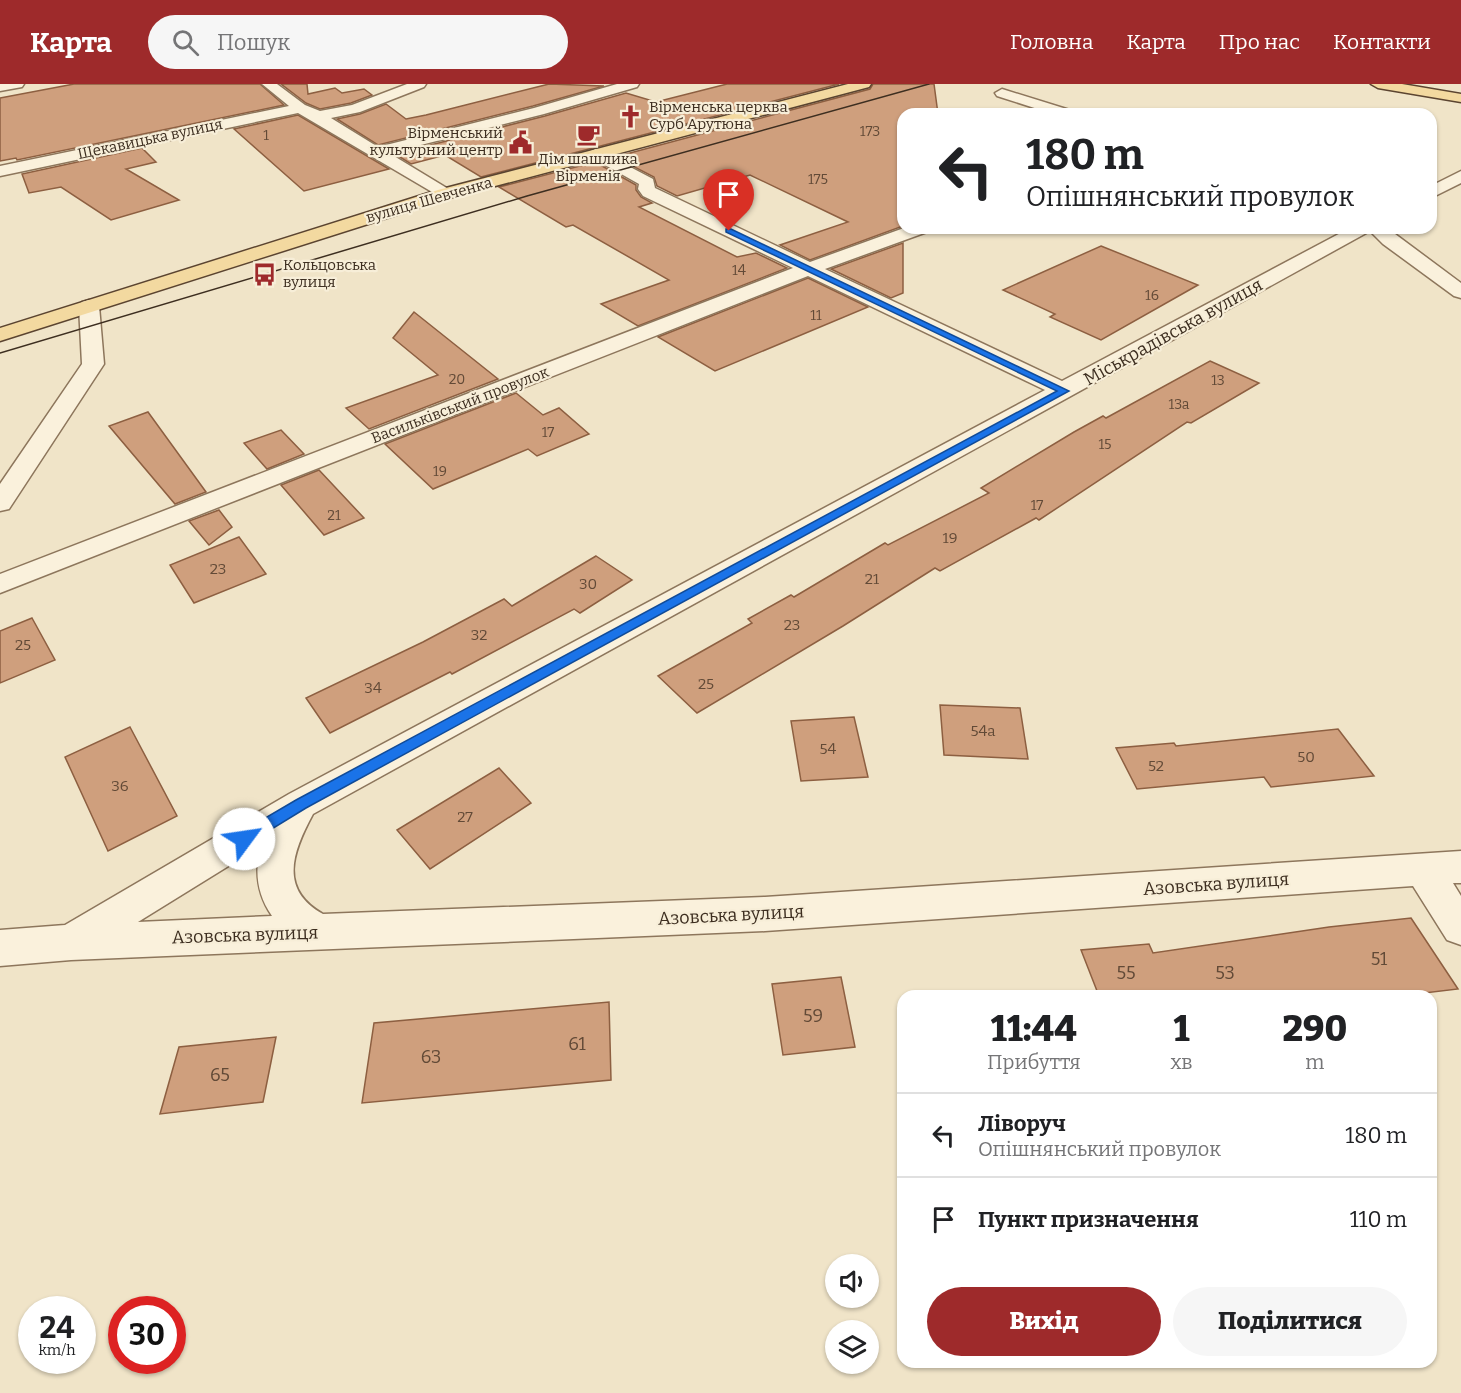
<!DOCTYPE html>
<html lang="uk">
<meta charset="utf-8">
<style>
:root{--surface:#fff;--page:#f6f6f6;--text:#202124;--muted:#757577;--line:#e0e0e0;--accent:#9e2a2b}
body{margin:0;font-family:Bitter,serif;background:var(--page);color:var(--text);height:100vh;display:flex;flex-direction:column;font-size:22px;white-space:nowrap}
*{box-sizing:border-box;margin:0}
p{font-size:20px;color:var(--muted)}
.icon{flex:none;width:33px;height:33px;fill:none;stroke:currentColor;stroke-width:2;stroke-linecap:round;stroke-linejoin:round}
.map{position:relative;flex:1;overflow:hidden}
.sheet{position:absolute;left:897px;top:906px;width:540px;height:378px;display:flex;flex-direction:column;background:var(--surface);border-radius:18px;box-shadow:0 2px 4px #0004}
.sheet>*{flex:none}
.top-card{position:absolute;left:897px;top:24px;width:540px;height:126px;border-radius:18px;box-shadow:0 2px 4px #0004;background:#fff;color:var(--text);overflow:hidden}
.buttons{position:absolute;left:825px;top:1170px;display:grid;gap:12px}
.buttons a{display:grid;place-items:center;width:54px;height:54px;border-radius:50%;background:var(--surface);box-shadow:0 2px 4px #0004;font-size:30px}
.speed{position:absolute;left:18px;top:1212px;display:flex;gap:12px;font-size:30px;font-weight:700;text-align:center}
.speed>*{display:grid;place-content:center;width:78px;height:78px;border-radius:50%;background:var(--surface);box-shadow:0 2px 4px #0004;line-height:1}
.speed small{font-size:15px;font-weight:400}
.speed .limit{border:9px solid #d22;background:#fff;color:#111}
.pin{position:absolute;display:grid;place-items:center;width:51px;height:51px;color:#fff;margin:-62px -26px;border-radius:50% 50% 50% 0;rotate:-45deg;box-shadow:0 0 6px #0007}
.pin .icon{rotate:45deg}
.me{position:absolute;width:66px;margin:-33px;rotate:59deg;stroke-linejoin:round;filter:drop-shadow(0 0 4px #0008)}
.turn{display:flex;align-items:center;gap:21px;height:126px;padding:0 30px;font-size:27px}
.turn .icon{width:78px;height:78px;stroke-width:2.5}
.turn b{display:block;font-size:42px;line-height:51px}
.eta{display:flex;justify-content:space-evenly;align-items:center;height:102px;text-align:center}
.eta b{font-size:36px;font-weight:800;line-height:42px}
.action{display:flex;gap:12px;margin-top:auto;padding:12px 30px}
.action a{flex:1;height:69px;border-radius:36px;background:var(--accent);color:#fff;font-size:24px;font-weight:800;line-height:69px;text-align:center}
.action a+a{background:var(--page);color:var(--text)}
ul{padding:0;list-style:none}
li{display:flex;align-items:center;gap:18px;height:84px;padding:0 30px;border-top:2px solid var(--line)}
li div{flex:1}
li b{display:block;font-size:22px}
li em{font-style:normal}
header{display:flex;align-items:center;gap:36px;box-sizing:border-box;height:84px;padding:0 30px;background:var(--accent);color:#fff}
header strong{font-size:28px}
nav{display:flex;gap:33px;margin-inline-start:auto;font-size:21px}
.search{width:420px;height:54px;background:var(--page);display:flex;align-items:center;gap:15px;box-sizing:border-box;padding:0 21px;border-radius:33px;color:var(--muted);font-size:22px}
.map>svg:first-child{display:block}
.building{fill:#cf9f7d;stroke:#8d5f41;stroke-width:1.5}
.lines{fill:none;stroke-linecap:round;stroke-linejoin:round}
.minor-casing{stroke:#8d765c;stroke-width:3}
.major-casing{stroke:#5b4430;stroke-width:3}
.minor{fill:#faf1dc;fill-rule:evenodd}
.major{fill:#f3d9a0;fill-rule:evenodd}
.tram{stroke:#3d2e20;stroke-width:1.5}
.route{fill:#1a73e8;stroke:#114b97;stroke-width:1.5}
.labels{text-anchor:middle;stroke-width:4.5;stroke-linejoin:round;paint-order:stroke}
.far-number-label{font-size:14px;fill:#624a37}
.far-poi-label{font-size:15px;fill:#3d2e20;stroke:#f7eed8;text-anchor:start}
.far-street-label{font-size:15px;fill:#3d2e20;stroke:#f7eed8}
.number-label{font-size:15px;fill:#624a37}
.street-label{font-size:18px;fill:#3d2e20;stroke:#f7eed8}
.near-number-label{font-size:18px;fill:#624a37}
</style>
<header>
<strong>Карта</strong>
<div class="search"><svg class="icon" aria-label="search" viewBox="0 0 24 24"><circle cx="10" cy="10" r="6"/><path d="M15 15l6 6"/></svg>Пошук</div>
<nav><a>Головна</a><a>Карта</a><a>Про нас</a><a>Контакти</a></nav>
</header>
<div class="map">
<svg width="1461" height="1309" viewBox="0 0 1461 1309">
<rect width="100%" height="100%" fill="#f0e4c8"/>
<g class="building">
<path d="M 74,0 L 260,0 L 284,21 L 17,76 L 16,74 L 0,77 L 0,14 Z"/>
<path d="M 281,0 L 307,0 L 308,10 L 335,4 L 342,9 L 364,5 L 372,11 L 351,19 L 320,25 L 306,19 Z"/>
<path d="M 549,0 L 604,2 L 533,22 L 378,61 L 337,35 L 360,30 L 386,20 L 406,35 L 426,31 Z"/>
<path d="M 727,0 L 839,0 L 481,93 L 445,71 L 411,80 L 395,70 L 545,32 L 626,9 L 656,18 Z"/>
<path d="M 873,0 L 934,0 L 938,30 L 903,30 L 903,142 L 810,176 L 780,161 L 848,138 L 750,91 L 677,112 L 657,102 L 654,93 L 615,73 L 870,5 Z"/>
<path d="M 298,31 L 389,85 L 304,107 L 234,45 Z"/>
<path d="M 142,64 L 156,78 L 126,85 L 179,116 L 111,136 L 61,103 L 29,109 L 22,90 Z"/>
<path d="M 595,78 L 636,101 L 636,106 L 641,113 L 652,119 L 639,123 L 737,173 L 756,169 L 787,184 L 638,242 L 601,220 L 669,196 L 573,141 L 566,143 L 499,103 Z"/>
<path d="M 903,159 L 903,209 L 891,214 L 831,185 Z"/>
<path d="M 1101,162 L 1198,201 L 1101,256 L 1050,233 L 1055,230 L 1003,206 Z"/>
<path d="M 808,194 L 868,223 L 715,287 L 658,253 Z"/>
<path d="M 414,228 L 498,295 L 369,345 L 346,324 L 438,291 L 393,254 Z"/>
<path d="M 1210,277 L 1259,299 L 1191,339 L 1187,338 L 1039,436 L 1036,434 L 940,487 L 935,484 L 843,542 L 697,629 L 658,592 L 752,539 L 748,535 L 791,511 L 794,513 L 885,459 L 888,461 L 989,409 L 981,404 L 1074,348 L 1103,332 L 1106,334 Z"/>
<path d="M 516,309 L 543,331 L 559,324 L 589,350 L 537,372 L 528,365 L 433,405 L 385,360 Z"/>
<path d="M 148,328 L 206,408 L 175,420 L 109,342 Z"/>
<path d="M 281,346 L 304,370 L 267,385 L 244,359 Z"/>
<path d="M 319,386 L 364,434 L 324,451 L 281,401 Z"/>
<path d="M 219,426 L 232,443 L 209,461 L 189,437 Z"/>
<path d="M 239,453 L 266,490 L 194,519 L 170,481 Z"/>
<path d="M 596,472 L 632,496 L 580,529 L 574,525 L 452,590 L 450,588 L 330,649 L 306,614 L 423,558 L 504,515 L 512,522 Z"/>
<path d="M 32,534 L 55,576 L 0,599 L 0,547 Z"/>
<path d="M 940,621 L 1020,624 L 1028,675 L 944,671 Z"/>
<path d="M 854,633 L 868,693 L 801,697 L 791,637 Z"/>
<path d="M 130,643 L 177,732 L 108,767 L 65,673 Z"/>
<path d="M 1338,645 L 1374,692 L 1271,703 L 1264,693 L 1137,705 L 1116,664 L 1174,659 L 1176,662 Z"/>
<path d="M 499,684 L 531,719 L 430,785 L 397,746 Z"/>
<path d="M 1411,834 L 1458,905 L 1399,912 L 1099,912 L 1081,866 L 1149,860 L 1153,869 L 1329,843 Z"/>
<path d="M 841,893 L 855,963 L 783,971 L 772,900 Z"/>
<path d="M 609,918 L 611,996 L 362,1019 L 374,939 Z"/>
<path d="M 276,953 L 263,1018 L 160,1030 L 179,963 Z"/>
</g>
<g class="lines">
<defs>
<g id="minor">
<path d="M 0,0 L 24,0 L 22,3 L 0,7 Z"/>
<path d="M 262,0 L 277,0 L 305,21 L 320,27 L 352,21 L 407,0 L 426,0 L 424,3 L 360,28 L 331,34 L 378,63 L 534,24 L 617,0 L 639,0 L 637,3 L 544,30 L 389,69 L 450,106 L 452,110 L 444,115 L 298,29 L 0,92 L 0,82 L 289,22 Z"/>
<path d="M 1002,5 L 1073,27 L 1075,30 L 1053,30 L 997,12 L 995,9 Z"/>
<path d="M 596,65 L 653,95 L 655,104 L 810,178 L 904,144 L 930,144 L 927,148 L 825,185 L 1062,297 L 1350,144 L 1387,144 L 1461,199 L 1461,214 L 1454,212 L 1383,160 L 1370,147 L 313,730 C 293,767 278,805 323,830 L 765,813 L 1461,767 L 1461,799 L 1453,799 L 1461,812 L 1461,861 L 1447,856 L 1413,802 L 765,847 L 71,876 L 0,882 L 0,846 L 65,841 L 289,710 L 1045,306 L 808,192 L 0,509 L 0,490 L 793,184 L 643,112 L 638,105 L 639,100 L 591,73 L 588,70 L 591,67 ZM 261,762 C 254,788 257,810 272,832 L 138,838 Z"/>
<path d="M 1461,87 L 1461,99 L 1431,114 L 1431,102 Z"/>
<path d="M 89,216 L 96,218 L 99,222 L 104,280 L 9,425 L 0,427 L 0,400 L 82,280 L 79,222 L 82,218 Z"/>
</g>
<g id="major">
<path d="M 848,0 L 871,0 L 869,3 L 450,114 L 0,257 L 0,244 L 438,106 Z"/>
<path d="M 1371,0 L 1402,0 L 1461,10 L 1461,18 L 1378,4 Z"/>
</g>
</defs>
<use href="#minor" class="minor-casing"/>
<use href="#major" class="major-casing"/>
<use href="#minor" class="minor"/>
<use href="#major" class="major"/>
<path class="tram" d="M 0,269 L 527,112 L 929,0"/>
</g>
<path class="route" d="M 726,145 L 731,145 L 1069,307 L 306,724 L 249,759 L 244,761 L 238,759 L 236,755 L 238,750 L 296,716 L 1057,307 L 726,148 Z"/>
<defs>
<symbol id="church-bare" viewBox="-9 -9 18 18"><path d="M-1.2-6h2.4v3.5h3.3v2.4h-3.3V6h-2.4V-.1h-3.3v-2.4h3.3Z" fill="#9e2a2b" stroke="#f7eed8" stroke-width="2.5" paint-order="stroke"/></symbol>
<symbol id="cafe-bare" viewBox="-9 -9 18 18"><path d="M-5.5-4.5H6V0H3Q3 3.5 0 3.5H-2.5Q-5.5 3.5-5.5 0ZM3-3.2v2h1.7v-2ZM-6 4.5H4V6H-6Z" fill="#9e2a2b" stroke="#f7eed8" stroke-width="2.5" paint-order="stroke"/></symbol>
<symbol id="civic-bare" viewBox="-9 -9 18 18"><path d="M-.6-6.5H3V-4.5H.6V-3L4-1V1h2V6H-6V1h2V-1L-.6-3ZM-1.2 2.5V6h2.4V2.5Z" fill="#9e2a2b" stroke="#f7eed8" stroke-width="2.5" paint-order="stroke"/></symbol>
<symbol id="bus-bare" viewBox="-9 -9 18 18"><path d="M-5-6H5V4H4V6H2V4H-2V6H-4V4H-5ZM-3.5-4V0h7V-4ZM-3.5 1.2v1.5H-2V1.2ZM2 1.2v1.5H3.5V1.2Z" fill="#9e2a2b" stroke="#f7eed8" stroke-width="2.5" paint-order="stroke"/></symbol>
</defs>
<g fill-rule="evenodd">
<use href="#church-bare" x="614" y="16" width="33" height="33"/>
<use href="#cafe-bare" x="572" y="34" width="33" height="33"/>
<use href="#civic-bare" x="504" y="42" width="33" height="33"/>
<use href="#bus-bare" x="248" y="174" width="33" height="33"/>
</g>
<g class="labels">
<g class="far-number-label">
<text x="870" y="52">173</text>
<text x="266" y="56">1</text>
<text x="818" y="100">175</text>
<text x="739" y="191">14</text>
<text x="1152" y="216">16</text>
<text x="816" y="236">11</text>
<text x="457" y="300">20</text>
<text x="1218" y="301">13</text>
<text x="1179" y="325">13а</text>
<text x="548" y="353">17</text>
<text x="1105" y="365">15</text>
<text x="440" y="392">19</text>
<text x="1037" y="426">17</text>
<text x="334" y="436">21</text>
</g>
<g class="far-poi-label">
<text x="649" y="28">Вірменська церква<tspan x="649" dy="17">Сурб Арутюна</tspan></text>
<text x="503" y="54" text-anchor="end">Вірменський<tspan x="503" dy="17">культурний центр</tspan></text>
<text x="588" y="80" text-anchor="middle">Дім шашлика<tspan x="588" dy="17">Вірменія</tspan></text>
<text x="283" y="186">Кольцовська<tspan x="283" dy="17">вулиця</tspan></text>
</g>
<g class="far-street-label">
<text transform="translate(150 55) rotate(-12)" y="5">Щекавицька вулиця</text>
<text transform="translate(429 116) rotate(-16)" y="5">вулиця Шевченка</text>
<text transform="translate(460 321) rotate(-21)" y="5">Васильківський провулок</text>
</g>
<g class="number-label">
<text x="950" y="459">19</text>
<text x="218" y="490">23</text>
<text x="872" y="500">21</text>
<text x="588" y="505">30</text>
<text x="792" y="546">23</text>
<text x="479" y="556">32</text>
<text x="23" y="566">25</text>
<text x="706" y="605">25</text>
<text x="373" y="609">34</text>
<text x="983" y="652">54а</text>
<text x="828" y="670">54</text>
<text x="1306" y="678">50</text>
<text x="1156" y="687">52</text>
<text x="120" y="707">36</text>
<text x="465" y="738">27</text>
</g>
<g class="street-label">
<text transform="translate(1173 248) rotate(-29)" y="6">Міськрадівська вулиця</text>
<text transform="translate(1216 800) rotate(-4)" y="6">Азовська вулиця</text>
<text transform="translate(731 831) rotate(-3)" y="6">Азовська вулиця</text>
<text transform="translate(245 851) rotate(-2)" y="6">Азовська вулиця</text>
</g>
<g class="near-number-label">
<text x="1379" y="881">51</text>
<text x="1126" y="895">55</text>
<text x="1225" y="895">53</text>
<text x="813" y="938">59</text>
<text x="577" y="966">61</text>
<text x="431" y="979">63</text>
<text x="220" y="997">65</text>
</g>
</g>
</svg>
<div class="buttons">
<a><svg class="icon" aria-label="sound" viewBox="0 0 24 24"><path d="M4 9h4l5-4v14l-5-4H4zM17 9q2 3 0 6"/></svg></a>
<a><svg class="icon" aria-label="layers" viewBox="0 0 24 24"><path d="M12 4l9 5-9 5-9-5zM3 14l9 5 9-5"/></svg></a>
</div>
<div class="speed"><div>24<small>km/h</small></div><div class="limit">30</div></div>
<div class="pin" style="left:729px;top:147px;background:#d93025"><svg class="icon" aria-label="arrive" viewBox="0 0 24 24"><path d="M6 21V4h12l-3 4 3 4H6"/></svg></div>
<svg class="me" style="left:244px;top:755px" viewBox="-20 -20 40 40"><circle r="19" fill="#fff"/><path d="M0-13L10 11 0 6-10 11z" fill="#1a73e8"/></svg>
<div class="top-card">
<div class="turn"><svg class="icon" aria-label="left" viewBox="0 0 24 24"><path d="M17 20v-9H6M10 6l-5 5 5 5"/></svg><div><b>180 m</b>Опішнянський провулок</div></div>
</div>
<section class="sheet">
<div class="eta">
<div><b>11:44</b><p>Прибуття</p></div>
<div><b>1</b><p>хв</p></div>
<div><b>290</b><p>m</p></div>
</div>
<ul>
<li><svg class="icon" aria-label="left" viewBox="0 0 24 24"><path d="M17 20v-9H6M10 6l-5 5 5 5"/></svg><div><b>Ліворуч</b><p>Опішнянський провулок</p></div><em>180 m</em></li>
<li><svg class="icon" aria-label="arrive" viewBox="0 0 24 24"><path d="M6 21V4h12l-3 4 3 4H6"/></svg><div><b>Пункт призначення</b></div><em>110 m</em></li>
</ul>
<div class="action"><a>Вихід</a><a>Поділитися</a></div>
</section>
</div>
